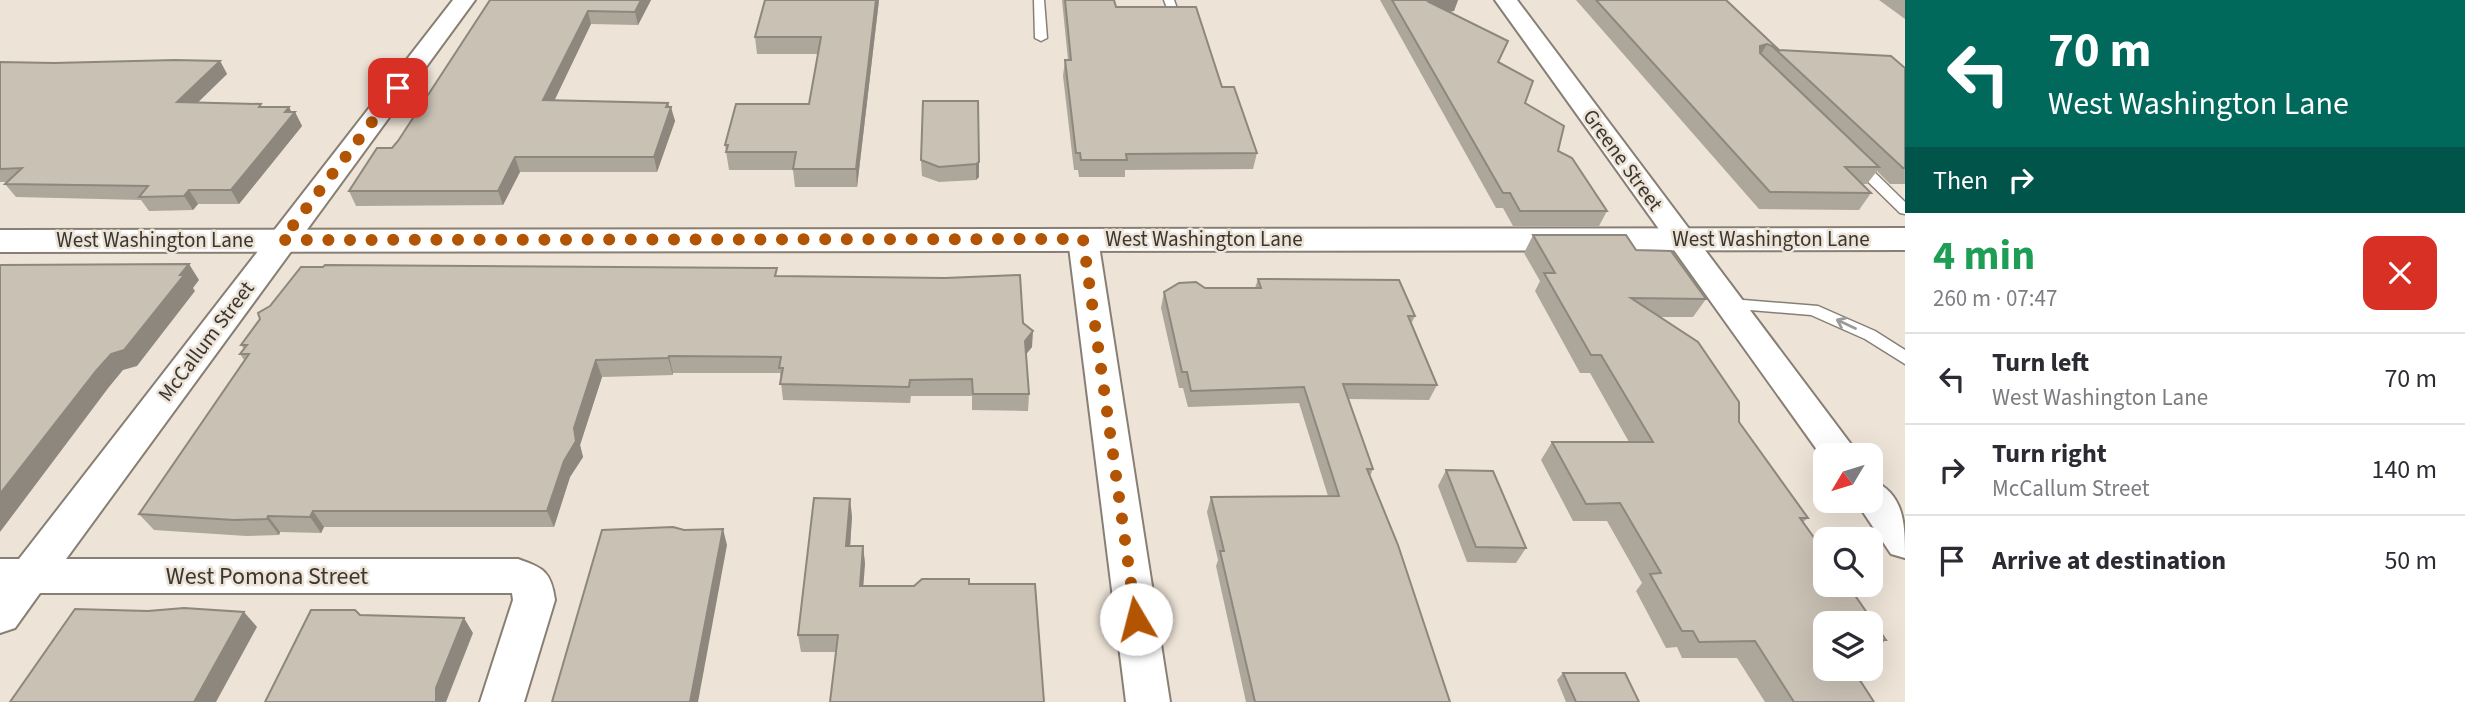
<!DOCTYPE html>
<meta charset="utf-8">
<style>
:root{--surface:#fff;--page:#f7f7f7;--text:#2b2b33;--muted:#7c7c81;--line:#e1e1e2}
body{margin:0;font-family:"Source Sans 3",sans-serif;background:var(--page);color:var(--text);height:100vh;display:flex;flex-direction:column;font-size:26px;white-space:nowrap}
*{box-sizing:border-box;margin:0}
p{font-size:23px;color:var(--muted)}
.icon{flex:none;width:38px;height:38px;fill:none;stroke:currentColor;stroke-width:2;stroke-linecap:round;stroke-linejoin:round}
.map{position:relative;flex:1;overflow:hidden}
.details{display:flex;flex-direction:column;background:var(--surface);width:560px}
.details>*{flex:none}
.top-card{background:#00695c;color:#fff;overflow:hidden}
.needle{width:46px;rotate:232deg}
.tools{position:absolute;left:1813px;top:443px;display:grid;gap:14px}
.tools a{display:grid;place-items:center;width:70px;height:70px;border-radius:14px;background:var(--surface);box-shadow:0 7px 28px #0002;font-size:35px}
.pin{position:absolute;display:grid;place-items:center;width:60px;height:60px;color:#fff;margin:-30px;border-radius:14px;box-shadow:0 4px 10px #0006}
.me{position:absolute;width:77px;margin:-38px;rotate:352deg;stroke-linejoin:round;filter:drop-shadow(0 0 5px #0008)}
.turn{display:flex;align-items:center;gap:24px;height:147px;padding:0 28px;font-size:32px}
.turn .icon{width:91px;height:91px;stroke-width:2.5}
.turn b{display:block;font-size:49px;line-height:60px}
.then{display:flex;align-items:center;height:66px;padding:0 28px;background:#0003;gap:14px;font-size:26px}
.round{display:grid;place-items:center;flex:none;width:74px;height:74px;border-radius:14px;background:var(--page)}
.head{display:flex;align-items:center;justify-content:space-between;height:119px;padding:0 28px}
h1{font-size:42px;font-weight:700;line-height:52px;color:#1e9e55}
ul{padding:0;list-style:none}
li{display:flex;align-items:center;gap:21px;height:91px;padding:0 28px;border-top:2px solid var(--line)}
li div{flex:1}
li b{display:block;font-size:26px}
li em{font-style:normal}
main{display:flex;flex:1;min-height:0}
.map>svg:first-child{display:block}
.lines{fill:none;stroke-linecap:round;stroke-linejoin:round}
.service-casing{stroke:#887f74;stroke-width:3}
.minor-casing{stroke:#887f74;stroke-width:4}
.secondary-casing{stroke:#887f74;stroke-width:4}
.service{fill:#fff;fill-rule:evenodd}
.minor{fill:#fff;fill-rule:evenodd}
.secondary{fill:#fff;fill-rule:evenodd}
.wall{fill:#ada69b}
.shaded-wall{fill:#8d877e}
.building{fill:#c9c1b4;stroke:#8d877e;stroke-width:2}
.oneway{stroke:#9c9b98}
.route{stroke:#b25401;stroke-width:12;stroke-dasharray:0 21.6}
.labels{text-anchor:middle;stroke-width:5;stroke-linejoin:round;paint-order:stroke}
.street-label{font-size:21px;fill:#3a3732;stroke:#ede3d7}
.near-street-label{font-size:24px;fill:#3a3732;stroke:#ede3d7}
</style>
<main>
<div class="map">
<svg width="1905" height="702" viewBox="0 0 1905 702">
<rect width="100%" height="100%" fill="#ede3d7"/>
<g class="lines">
<defs>
<g id="service">
<path d="M 1034,0 L 1044,0 L 1047,38 L 1041,41 L 1035,38 Z"/>
<path d="M 1164,0 L 1174,0 L 1180,17 L 1179,19 L 1171,19 Z"/>
<path d="M 1857,159 L 1862,160 L 1905,202 L 1905,214 L 1900,213 L 1852,166 L 1851,163 Z"/>
<path d="M 1731,299 L 1818,306 L 1875,331 L 1905,350 L 1905,364 L 1865,339 L 1811,315 L 1726,308 L 1723,304 L 1726,300 Z"/>
</g>
<g id="minor">
<path d="M 453,0 L 475,0 L 66,559 L 518,559 C 544,568 551,572 555,600 L 524,702 L 480,702 L 513,600 L 512,593 L 40,593 L 15,628 L 0,633 L 0,559 L 19,559 Z"/>
<path d="M 1495,0 L 1517,0 L 1859,455 L 1825,455 L 1825,461 Z"/>
<path d="M 1083,230 L 1094,232 L 1098,239 L 1170,702 L 1126,702 L 1068,239 L 1072,232 Z"/>
<path d="M 1871,480 C 1905,493 1905,525 1905,558 L 1891,554 L 1855,500 L 1871,500 Z"/>
</g>
<path id="secondary" d="M 1905,228 L 1905,250 L 0,252 L 0,230 Z"/>
</defs>
<use href="#service" class="service-casing"/>
<use href="#minor" class="minor-casing"/>
<use href="#secondary" class="secondary-casing"/>
<use href="#service" class="service"/>
<use href="#minor" class="minor"/>
<use href="#secondary" class="secondary"/>
</g>
<g class="wall">
<path d="M 490,0 L 651,0 L 638,25 L 591,24 L 554,100 L 668,103 L 675,121 L 657,172 L 520,172 L 503,205 L 356,206 L 349,191 L 392,148 L 398,141 Z"/>
<path d="M 765,0 L 879,0 L 857,187 L 795,187 L 793,170 L 729,170 L 725,145 L 809,104 L 818,54 L 757,54 L 755,37 Z"/>
<path d="M 1062,0 L 1114,0 L 1116,7 L 1222,87 L 1257,153 L 1253,169 L 1125,170 L 1125,177 L 1079,177 L 1078,170 L 1074,170 L 1063,76 L 1065,60 L 1068,60 Z"/>
<path d="M 1380,0 L 1458,0 L 1454,11 L 1448,12 L 1499,62 L 1558,151 L 1607,211 L 1599,226 L 1513,226 L 1503,208 L 1496,208 Z"/>
<path d="M 1576,0 L 1726,0 L 1779,50 L 1905,68 L 1905,184 L 1890,184 L 1877,171 L 1867,184 L 1862,184 L 1871,193 L 1859,210 L 1759,209 Z"/>
<path d="M 1879,0 L 1905,0 L 1905,19 Z"/>
<path d="M 220,61 L 227,74 L 198,102 L 263,107 L 295,112 L 302,126 L 239,204 L 198,204 L 193,210 L 149,211 L 141,200 L 16,197 L 5,184 L 6,182 L 0,182 L 0,62 L 54,63 Z"/>
<path d="M 921,160 L 979,162 L 979,177 L 976,180 L 939,182 L 922,176 Z"/>
<path d="M 1533,235 L 1636,250 L 1706,299 L 1693,317 L 1659,317 L 1739,422 L 1808,518 L 1803,522 L 1886,640 L 1871,653 L 1871,623 L 1825,623 L 1825,668 L 1874,702 L 1765,702 L 1737,658 L 1682,658 L 1677,647 L 1666,648 L 1636,591 L 1642,583 L 1607,521 L 1573,521 L 1541,460 L 1552,442 L 1629,442 L 1590,373 L 1580,373 L 1535,291 L 1540,281 L 1524,253 Z"/>
<path d="M 778,276 L 1023,323 L 1032,347 L 1026,354 L 1029,394 L 1028,411 L 972,410 L 972,396 L 911,396 L 910,403 L 783,400 L 780,373 L 673,373 L 673,375 L 602,377 L 580,445 L 583,457 L 570,477 L 554,527 L 324,527 L 321,533 L 280,532 L 279,535 L 247,536 L 154,530 L 139,514 L 244,360 L 240,354 L 244,349 L 241,345 Z"/>
<path d="M 1258,279 L 1415,316 L 1411,324 L 1437,385 L 1429,400 L 1348,399 L 1373,469 L 1370,476 L 1450,702 L 1246,702 L 1216,566 L 1218,560 L 1207,512 L 1211,497 L 1328,496 L 1299,403 L 1188,407 L 1183,388 L 1179,388 L 1161,308 L 1164,292 L 1205,288 L 1255,288 Z"/>
<path d="M 1446,470 L 1526,548 L 1516,563 L 1467,562 L 1438,486 Z"/>
<path d="M 852,516 L 850,546 L 863,546 L 865,564 L 836,652 L 801,652 L 798,635 Z"/>
<path d="M 1563,673 L 1639,702 L 1566,702 L 1557,680 Z"/>
</g>
<g class="shaded-wall">
<path d="M 641,0 L 651,0 L 638,25 L 635,12 Z"/>
<path d="M 876,0 L 879,0 L 857,187 L 856,169 Z"/>
<path d="M 1442,0 L 1458,0 L 1454,11 L 1424,16 L 1429,2 Z"/>
<path d="M 588,11 L 591,24 L 548,114 L 543,100 Z"/>
<path d="M 1767,44 L 1758,59 L 1760,46 Z"/>
<path d="M 220,61 L 227,74 L 185,115 L 177,102 Z"/>
<path d="M 668,103 L 670,112 L 671,107 L 675,121 L 657,172 L 654,157 Z"/>
<path d="M 289,107 L 293,115 L 295,112 L 302,126 L 239,204 L 231,190 Z"/>
<path d="M 515,157 L 520,172 L 503,205 L 498,191 Z"/>
<path d="M 979,162 L 979,177 L 976,180 L 976,164 Z"/>
<path d="M 189,190 L 198,204 L 193,210 L 184,196 Z"/>
<path d="M 189,264 L 199,280 L 193,288 L 195,291 L 137,366 L 123,370 L 109,387 L 0,532 L 0,494 L 96,371 Z"/>
<path d="M 1033,331 L 1032,347 L 1024,357 L 1025,341 Z"/>
<path d="M 669,356 L 673,373 L 673,375 L 668,358 Z"/>
<path d="M 596,360 L 602,377 L 580,445 L 583,457 L 570,477 L 554,527 L 547,511 Z"/>
<path d="M 850,499 L 852,516 L 849,564 L 846,546 Z"/>
<path d="M 313,511 L 324,527 L 321,533 L 310,517 Z"/>
<path d="M 268,516 L 280,532 L 279,535 L 267,519 Z"/>
<path d="M 723,529 L 727,545 L 698,702 L 690,702 Z"/>
<path d="M 863,546 L 865,564 L 862,604 L 860,586 Z"/>
<path d="M 244,612 L 257,627 L 216,702 L 194,702 Z"/>
<path d="M 464,618 L 473,633 L 446,702 L 436,702 L 436,688 Z"/>
</g>
<g class="building">
<path d="M 490,0 L 641,0 L 635,12 L 588,11 L 543,100 L 668,103 L 666,107 L 671,107 L 654,157 L 515,157 L 498,191 L 349,191 L 377,148 L 392,148 L 398,141 Z"/>
<path d="M 765,0 L 876,0 L 856,169 L 793,169 L 796,152 L 726,152 L 728,145 L 725,145 L 736,104 L 809,104 L 821,37 L 755,37 Z"/>
<path d="M 1065,0 L 1114,0 L 1116,7 L 1196,7 L 1222,87 L 1234,87 L 1257,153 L 1126,154 L 1127,160 L 1081,160 L 1080,153 L 1076,153 L 1065,60 L 1071,60 Z"/>
<path d="M 1392,0 L 1442,0 L 1429,2 L 1508,41 L 1498,62 L 1533,81 L 1525,103 L 1564,126 L 1558,151 L 1572,158 L 1607,211 L 1520,211 L 1510,193 L 1503,193 Z"/>
<path d="M 1596,0 L 1726,0 L 1779,50 L 1891,56 L 1905,68 L 1905,168 L 1903,168 L 1772,46 L 1767,44 L 1760,46 L 1760,53 L 1879,167 L 1845,167 L 1871,193 L 1770,192 Z"/>
<path d="M 175,60 L 220,61 L 177,102 L 261,104 L 259,107 L 289,107 L 285,112 L 295,112 L 231,190 L 189,190 L 184,196 L 139,197 L 148,186 L 5,184 L 22,168 L 0,169 L 0,62 L 54,63 Z"/>
<path d="M 923,101 L 978,101 L 979,162 L 976,164 L 939,167 L 921,160 Z"/>
<path d="M 1533,235 L 1626,235 L 1636,250 L 1671,251 L 1706,299 L 1631,298 L 1698,342 L 1739,402 L 1739,422 L 1808,518 L 1800,518 L 1825,553 L 1825,584 L 1847,584 L 1886,640 L 1871,640 L 1871,623 L 1825,623 L 1825,668 L 1852,668 L 1874,702 L 1794,702 L 1755,641 L 1699,642 L 1693,631 L 1682,631 L 1650,574 L 1661,573 L 1620,503 L 1586,504 L 1552,442 L 1653,442 L 1601,355 L 1591,355 L 1544,273 L 1555,273 Z"/>
<path d="M 189,264 L 180,275 L 184,275 L 124,350 L 111,354 L 96,371 L 0,494 L 0,265 Z"/>
<path d="M 325,265 L 777,268 L 775,276 L 945,278 L 1020,275 L 1023,323 L 1033,331 L 1025,341 L 1029,394 L 973,394 L 972,379 L 910,380 L 909,387 L 780,384 L 783,368 L 779,368 L 781,357 L 669,356 L 668,358 L 596,360 L 574,428 L 576,441 L 564,461 L 547,511 L 313,511 L 310,517 L 268,516 L 267,519 L 234,520 L 139,514 L 249,354 L 240,354 L 247,345 L 241,345 L 260,319 L 258,313 L 270,306 L 301,267 L 323,267 Z"/>
<path d="M 1258,279 L 1399,280 L 1415,316 L 1408,316 L 1437,385 L 1343,384 L 1373,469 L 1367,469 L 1398,545 L 1450,702 L 1255,702 L 1220,551 L 1224,551 L 1211,497 L 1339,496 L 1304,387 L 1191,391 L 1187,372 L 1182,372 L 1164,292 L 1179,283 L 1196,282 L 1205,288 L 1261,288 Z"/>
<path d="M 1446,470 L 1493,471 L 1526,548 L 1476,547 Z"/>
<path d="M 814,498 L 850,499 L 846,546 L 863,546 L 860,586 L 914,586 L 922,579 L 969,579 L 969,584 L 1035,584 L 1044,702 L 830,702 L 838,635 L 798,635 Z"/>
<path d="M 673,527 L 684,530 L 723,529 L 690,702 L 552,702 L 602,530 Z"/>
<path d="M 184,608 L 244,612 L 194,702 L 10,702 L 75,609 L 148,611 Z"/>
<path d="M 311,610 L 355,610 L 360,615 L 464,618 L 436,688 L 436,702 L 265,702 Z"/>
<path d="M 1563,673 L 1625,673 L 1639,702 L 1576,702 Z"/>
</g>
<defs><path id="oneway-shaft" d="M-6 0H5M1.5-3L5.5 0L1.5 3" fill="none" stroke-width="1.6" stroke-linecap="round" stroke-linejoin="round" transform="scale(1.75)"/></defs>
<use class="oneway" href="#oneway-shaft" transform="translate(1846 324) rotate(-155)"/>
<g class="lines">
<path class="route" d="M 398,88 L 282,240 L 1083,239 L 1136,619"/>
</g>
<g class="labels">
<g class="street-label">
<text transform="translate(1623 160) rotate(54)" y="7">Greene Street</text>
<text x="1204" y="246">West Washington Lane</text>
<text x="1771" y="246">West Washington Lane</text>
<text x="155" y="247">West Washington Lane</text>
<text transform="translate(206 341) rotate(-53)" y="7">McCallum Street</text>
</g>
<g class="near-street-label">
<text x="267" y="584">West Pomona Street</text>
</g>
</g>
</svg>
<div class="tools">
<a><svg class="needle" viewBox="-14 -14 28 28"><path d="M0-13l5 13h-10z" fill="#e53935"/><path d="M0 13l5-13h-10z" fill="#7c7c81"/></svg></a>
<a><svg class="icon" aria-label="search" viewBox="0 0 24 24"><circle cx="10" cy="10" r="6"/><path d="M15 15l6 6"/></svg></a>
<a><svg class="icon" aria-label="layers" viewBox="0 0 24 24"><path d="M12 4l9 5-9 5-9-5zM3 14l9 5 9-5"/></svg></a>
</div>
<div class="pin" style="left:398px;top:88px;background:#d93025"><svg class="icon" aria-label="arrive" viewBox="0 0 24 24"><path d="M6 21V4h12l-3 4 3 4H6"/></svg></div>
<svg class="me" style="left:1136px;top:619px" viewBox="-20 -20 40 40"><circle r="19" fill="#fff"/><path d="M0-13L10 11 0 6-10 11z" fill="#b25401"/></svg>
</div>
<section class="details">
<div class="top-card">
<div class="turn"><svg class="icon" aria-label="left" viewBox="0 0 24 24"><path d="M17 20v-9H6M10 6l-5 5 5 5"/></svg><div><b>70 m</b>West Washington Lane</div></div>
<div class="then">Then<svg class="icon" aria-label="right" viewBox="0 0 24 24"><path d="M7 20v-9h11M14 6l5 5-5 5"/></svg></div>
</div>
<div class="head"><div><h1>4 min</h1><p>260 m · 07:47</p></div><a class="round" style="background:#d93025;color:#fff"><svg class="icon" aria-label="close" viewBox="0 0 24 24"><path d="M6 6l12 12M18 6L6 18"/></svg></a></div>
<ul>
<li><svg class="icon" aria-label="left" viewBox="0 0 24 24"><path d="M17 20v-9H6M10 6l-5 5 5 5"/></svg><div><b>Turn left</b><p>West Washington Lane</p></div><em>70 m</em></li>
<li><svg class="icon" aria-label="right" viewBox="0 0 24 24"><path d="M7 20v-9h11M14 6l5 5-5 5"/></svg><div><b>Turn right</b><p>McCallum Street</p></div><em>140 m</em></li>
<li><svg class="icon" aria-label="arrive" viewBox="0 0 24 24"><path d="M6 21V4h12l-3 4 3 4H6"/></svg><div><b>Arrive at destination</b></div><em>50 m</em></li>
</ul>
</section>
</main>
